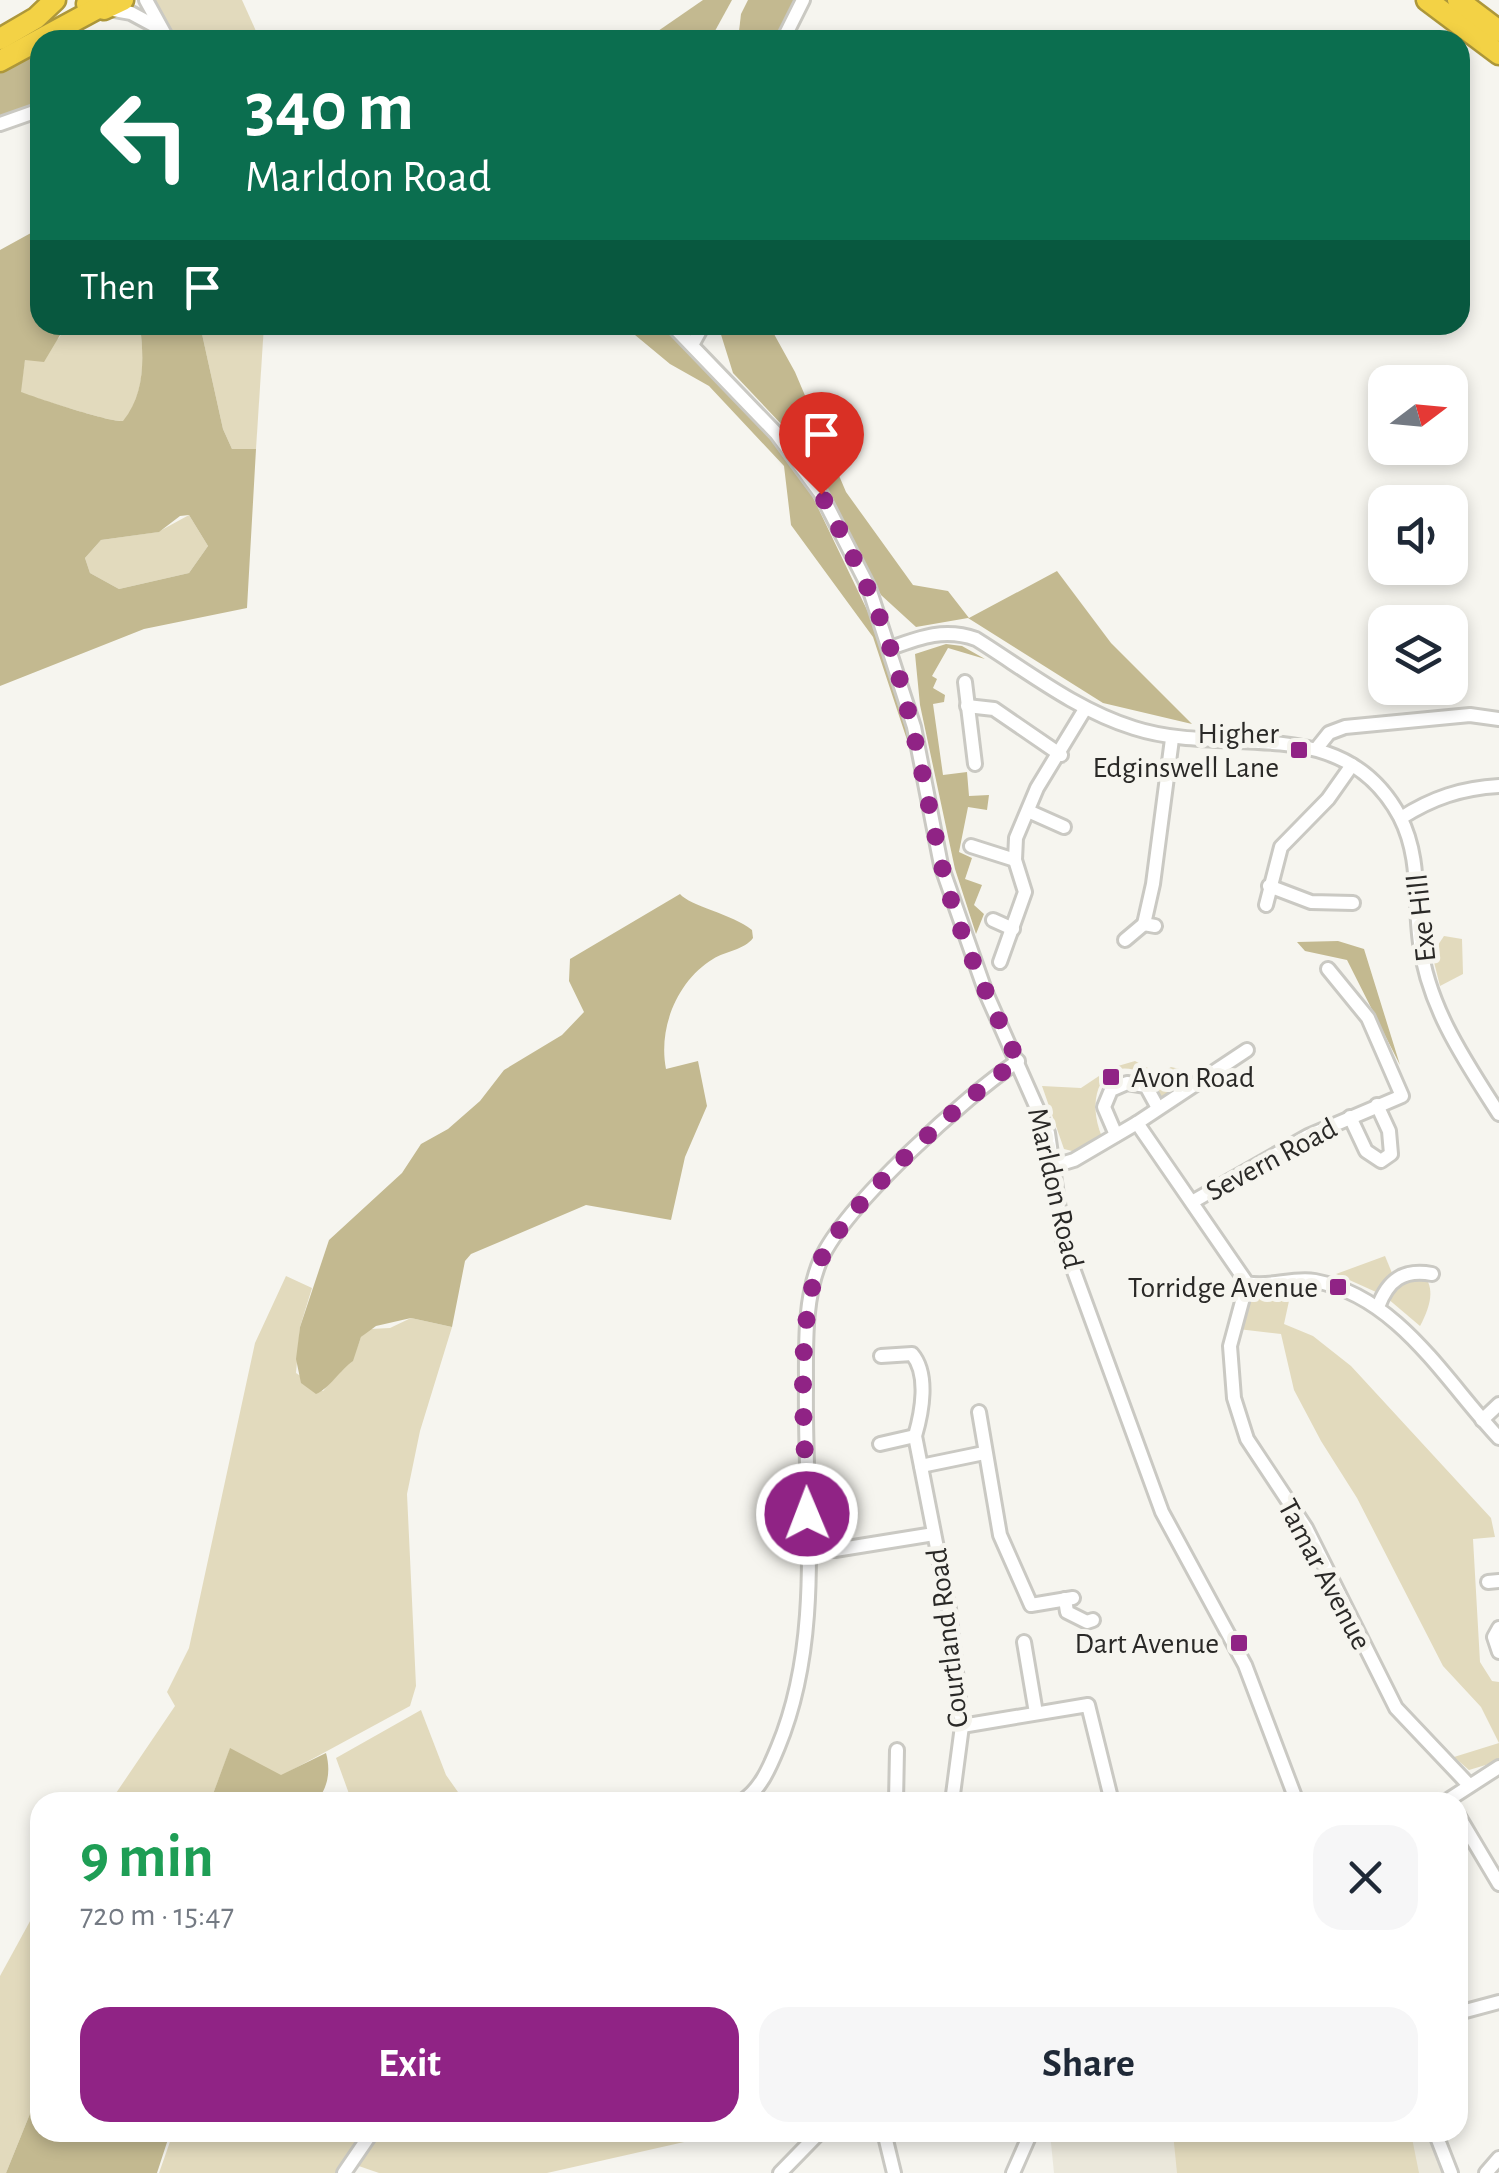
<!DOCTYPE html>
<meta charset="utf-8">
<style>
:root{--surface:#fff;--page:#f6f6f7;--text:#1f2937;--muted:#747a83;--accent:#902385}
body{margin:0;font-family:"Alegreya Sans",sans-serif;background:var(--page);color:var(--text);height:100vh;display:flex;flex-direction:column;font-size:38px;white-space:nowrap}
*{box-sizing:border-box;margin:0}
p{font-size:32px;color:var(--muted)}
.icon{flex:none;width:55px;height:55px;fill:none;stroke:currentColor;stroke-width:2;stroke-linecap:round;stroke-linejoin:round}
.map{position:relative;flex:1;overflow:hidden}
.sheet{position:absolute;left:30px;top:1792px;width:1438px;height:350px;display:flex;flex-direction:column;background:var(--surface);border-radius:30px;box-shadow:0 5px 15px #0003}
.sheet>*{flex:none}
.hud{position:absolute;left:30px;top:30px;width:1440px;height:305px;border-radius:30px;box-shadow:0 5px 15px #0003;background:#0b6e4f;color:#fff;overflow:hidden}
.needle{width:65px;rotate:74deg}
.controls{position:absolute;left:1368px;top:365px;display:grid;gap:20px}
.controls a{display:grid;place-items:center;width:100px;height:100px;border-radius:20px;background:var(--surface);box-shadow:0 5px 15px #0003;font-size:50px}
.pin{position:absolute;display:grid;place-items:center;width:85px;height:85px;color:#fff;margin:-102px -42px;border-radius:50% 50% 50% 0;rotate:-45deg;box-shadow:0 0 10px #0007}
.pin .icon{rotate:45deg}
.me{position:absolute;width:110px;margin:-55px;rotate:359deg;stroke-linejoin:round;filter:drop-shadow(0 0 8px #0008)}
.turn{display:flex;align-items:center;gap:35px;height:210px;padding:0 50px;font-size:45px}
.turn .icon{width:130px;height:130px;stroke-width:2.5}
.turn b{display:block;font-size:70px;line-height:85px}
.then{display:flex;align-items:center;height:95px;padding:0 50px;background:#0003;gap:20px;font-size:38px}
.round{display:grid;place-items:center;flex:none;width:105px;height:105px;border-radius:30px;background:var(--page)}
.overview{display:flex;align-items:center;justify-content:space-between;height:170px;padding:0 50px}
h1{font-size:60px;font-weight:600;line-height:75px;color:#1e9e55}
.cta{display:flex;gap:20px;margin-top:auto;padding:20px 50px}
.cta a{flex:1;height:115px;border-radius:30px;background:var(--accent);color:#fff;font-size:40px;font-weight:600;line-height:115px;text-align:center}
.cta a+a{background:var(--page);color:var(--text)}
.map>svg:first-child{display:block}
.built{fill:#ebe8db}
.green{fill:#e2dabd}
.forest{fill:#c3b990;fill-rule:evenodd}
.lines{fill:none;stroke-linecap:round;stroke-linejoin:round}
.minor-casing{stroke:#cac9c3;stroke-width:18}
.highway-casing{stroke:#ad973a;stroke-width:25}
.minor{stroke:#fff;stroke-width:12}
.highway{stroke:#f3d245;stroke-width:20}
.route{stroke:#902385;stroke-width:18;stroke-dasharray:0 32.4}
.poi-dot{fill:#902385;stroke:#f6f5ef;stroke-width:4}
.labels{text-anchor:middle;stroke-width:10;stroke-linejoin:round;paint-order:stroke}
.poi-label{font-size:30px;fill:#2a2927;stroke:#f6f5ef;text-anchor:end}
.street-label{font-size:30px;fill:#2a2927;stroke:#f6f5ef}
</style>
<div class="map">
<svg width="1499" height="2173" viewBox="0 0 1499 2173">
<rect width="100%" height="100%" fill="#f6f5ef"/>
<path class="built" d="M 1050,2133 L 1432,2133 L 1435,2152 L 1446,2173 L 1054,2173 Z"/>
<g class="green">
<path d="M 152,0 L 242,0 L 260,40 L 183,40 L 164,24 Z"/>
<path d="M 66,325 L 140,325 C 144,359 145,394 124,421 C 111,423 38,398 20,393 L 25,359 L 59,338 Z"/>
<path d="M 200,325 L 264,325 L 256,449 L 232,449 L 223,429 Z"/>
<path d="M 189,515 L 208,546 L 189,573 L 119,589 L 90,573 L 85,558 L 101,540 L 158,532 Z"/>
<path d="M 1444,936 L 1462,939 L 1463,974 L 1440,986 L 1432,954 Z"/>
<path d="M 1135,1061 L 1159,1074 L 1171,1067 L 1180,1069 L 1189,1083 L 1160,1099 L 1156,1093 L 1161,1088 C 1118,1043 1080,1083 1102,1137 L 1076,1152 L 1064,1149 L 1042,1086 L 1081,1088 L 1111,1068 Z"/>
<path d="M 1385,1256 L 1392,1273 L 1376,1292 L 1336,1274 Z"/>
<path d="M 286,1276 L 312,1288 L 300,1327 L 296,1373 L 323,1391 L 354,1356 L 361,1337 L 370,1329 L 390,1328 L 411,1318 L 452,1327 L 420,1431 L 407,1494 L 416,1686 L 410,1706 L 281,1776 L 230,1749 L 210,1802 L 110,1802 L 175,1706 L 167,1692 L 189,1648 L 255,1343 Z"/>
<path d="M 1425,1277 C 1436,1291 1428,1311 1420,1326 L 1387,1298 L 1403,1280 Z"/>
<path d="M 1274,1286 L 1292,1287 L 1284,1324 L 1313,1336 L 1351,1366 L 1491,1518 L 1495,1537 L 1473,1539 L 1480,1662 L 1492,1681 L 1499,1682 L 1499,1761 L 1469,1770 L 1454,1757 L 1499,1743 L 1481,1707 L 1443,1666 L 1357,1498 L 1321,1441 L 1294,1390 L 1281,1334 L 1238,1329 L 1254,1293 Z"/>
<path d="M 421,1710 L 446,1775 L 465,1802 L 352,1802 L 336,1758 Z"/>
<path d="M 40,1903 L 40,2089 L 6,2173 L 0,2173 L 0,1976 Z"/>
<path d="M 173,2133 L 365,2133 L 337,2173 L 159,2173 Z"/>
<path d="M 372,2133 L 724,2133 L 547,2173 L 379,2173 L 350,2163 Z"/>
<path d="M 1173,2133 L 1411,2133 L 1419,2173 L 1177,2173 Z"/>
</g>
<g class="forest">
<path d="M 703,0 L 732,0 L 710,40 L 645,40 Z"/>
<path d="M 748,0 L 797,0 L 778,40 L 738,40 L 741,14 Z"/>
<path d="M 40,45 L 40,105 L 0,119 L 0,70 Z"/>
<path d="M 40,228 L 40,325 L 66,325 L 44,362 L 25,360 L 21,392 C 37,398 112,423 123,421 C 145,394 144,359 140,325 L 200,325 L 223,429 L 232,449 L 256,449 L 247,608 L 144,629 L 0,686 L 0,250 ZM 189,515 L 208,546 L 189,573 L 119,589 L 90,573 L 85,558 L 101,540 L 159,532 L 180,516 Z"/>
<path d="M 623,325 L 662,325 L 707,367 L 787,454 L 809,489 L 881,639 L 911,731 L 913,758 L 873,637 L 791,525 L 784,466 L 709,386 L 670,364 Z"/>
<path d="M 718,325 L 769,325 L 795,372 L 846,492 L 913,585 L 948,591 L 969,618 L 1057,571 L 1111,643 L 1192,724 L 1103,703 L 968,618 L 916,627 L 881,595 L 827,494 L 784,427 L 733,373 Z"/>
<path d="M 946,644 L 962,646 L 985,659 L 948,648 L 932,676 L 937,679 L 933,688 L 945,695 L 944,702 L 933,704 L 943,775 L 967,772 L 969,796 L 989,795 L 987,810 L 968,807 L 959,852 L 972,858 L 965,879 L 982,885 L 974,905 L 984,914 L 976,934 L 955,869 L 920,705 L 915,654 Z"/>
<path d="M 680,894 C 690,906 732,914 752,930 L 753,938 C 744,950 726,951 713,959 C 677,981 658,1028 666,1069 L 698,1061 L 707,1106 L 685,1157 L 671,1220 L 586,1205 L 471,1254 L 465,1261 L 452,1327 L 411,1318 L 376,1326 L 361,1337 L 353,1361 C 340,1370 329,1389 316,1394 L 301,1383 L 296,1359 L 300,1327 L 329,1240 L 402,1173 L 421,1144 L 448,1129 L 480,1101 L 504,1070 L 562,1035 L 584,1012 L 569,981 L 570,959 Z"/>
<path d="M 1338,941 L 1364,949 L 1400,1065 L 1347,960 L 1305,951 L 1297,942 Z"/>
<path d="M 230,1748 L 281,1775 L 326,1753 C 331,1771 328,1788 316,1802 L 210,1802 Z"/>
<path d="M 40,2089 L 40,2132 L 170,2133 L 157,2173 L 6,2173 Z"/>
</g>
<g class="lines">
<defs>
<g id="minor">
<path d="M 146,0 L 168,40"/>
<path d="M 108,9 L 131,13 L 157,27"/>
<path d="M 783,40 L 803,0"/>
<path d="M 0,124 L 40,110"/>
<path d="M 672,325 L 776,433 L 821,494 L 869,588 L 914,727 L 941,865 L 986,993 L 1048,1133 L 1064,1244 L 1162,1512 L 1245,1665 L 1297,1802"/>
<path d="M 692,345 L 703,325"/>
<path d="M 891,648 C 921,637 945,628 976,639 C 1027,671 1076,710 1134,728 C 1227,758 1343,710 1400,817 C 1421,858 1414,900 1420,943 C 1428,1007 1465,1061 1499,1114"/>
<path d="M 965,682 L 975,764"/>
<path d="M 967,706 L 994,709 L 1061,755"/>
<path d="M 1317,748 L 1329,733 L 1345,727 L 1470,715 L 1499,719"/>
<path d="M 1028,811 L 1064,827"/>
<path d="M 1401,818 C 1432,798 1462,788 1499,786"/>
<path d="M 971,846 L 1015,860"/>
<path d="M 1269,886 L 1311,902 L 1353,903"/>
<path d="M 1266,905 L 1281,847 L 1328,799 L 1352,765"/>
<path d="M 993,920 L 1013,929"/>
<path d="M 1155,926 L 1144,924 L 1153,884 L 1172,739"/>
<path d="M 1125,940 L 1144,924"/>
<path d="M 1000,962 L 1025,892 L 1015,860 L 1016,838 L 1037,788 L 1085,709"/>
<path d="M 1350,1117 L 1366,1151 L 1381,1161 L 1391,1154 L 1389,1131 L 1377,1105"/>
<path d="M 1137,1123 L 1247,1283 C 1270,1288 1292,1277 1315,1281 C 1399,1297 1445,1381 1499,1438"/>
<path d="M 1116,1135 L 1104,1107 L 1111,1090 L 1127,1083 L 1146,1086 L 1158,1108"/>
<path d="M 1054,1166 L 1074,1160 L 1137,1123 L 1247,1050"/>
<path d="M 1192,1202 L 1308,1136 L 1402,1096 L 1368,1018 L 1328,969"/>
<path d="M 1247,1283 L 1230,1346 L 1234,1398 L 1247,1439 L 1306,1528 L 1396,1708 L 1468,1784"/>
<path d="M 1378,1307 C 1388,1280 1403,1269 1432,1274"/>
<path d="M 881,1356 L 912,1354 C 929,1374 922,1412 915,1436 L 949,1609 L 962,1726 L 952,1802"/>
<path d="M 979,1412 L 1000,1535 L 1031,1605 L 1073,1598"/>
<path d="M 1482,1420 L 1499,1404"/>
<path d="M 880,1444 L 915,1436"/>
<path d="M 921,1466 L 984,1453"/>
<path d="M 808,1549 L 835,1550 L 934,1534"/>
<path d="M 1488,1582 L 1499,1581"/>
<path d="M 1065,1599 L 1067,1612 L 1087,1622 L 1093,1620"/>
<path d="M 1499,1628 L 1494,1637 L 1499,1652"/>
<path d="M 1024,1642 L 1036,1713"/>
<path d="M 962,1726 L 1088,1705 L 1112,1802"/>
<path d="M 741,1802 C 760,1790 769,1769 778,1747 C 825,1634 804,1506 806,1387 C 806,1346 804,1297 821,1259 C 847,1203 966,1096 1018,1061"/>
<path d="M 896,1802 L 897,1750"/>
<path d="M 1445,1802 L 1499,1767"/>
<path d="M 1458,1815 L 1499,1884"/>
<path d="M 1458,2013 L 1499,2002"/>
<path d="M 884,2132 L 894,2173"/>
<path d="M 1435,2132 L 1451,2173"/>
<path d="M 344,2173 L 372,2132"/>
<path d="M 780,2173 L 820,2132"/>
<path d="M 1013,2173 L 1031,2132"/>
<path d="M 1486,2173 L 1499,2158"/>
</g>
<g id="highway">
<path d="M 1427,0 L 1499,54"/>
<path d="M 1458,0 L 1499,31"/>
<path d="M 87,4 L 104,9 L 123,0"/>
<path d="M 0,39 L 36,18 L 55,0"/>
<path d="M 0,61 L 98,8"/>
</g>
</defs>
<use href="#minor" class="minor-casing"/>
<use href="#highway" class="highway-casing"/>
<use href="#minor" class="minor"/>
<use href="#highway" class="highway"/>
</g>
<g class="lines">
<path class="route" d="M 807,1514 C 806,1439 793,1332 820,1262 C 841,1209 968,1094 1018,1061 C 988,998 956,930 941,862 C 925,789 913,718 890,647 C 873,593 847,544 821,494"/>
</g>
<g class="poi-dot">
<rect x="1289" y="740" width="20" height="20" rx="5"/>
<rect x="1101" y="1067" width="20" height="20" rx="5"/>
<rect x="1328" y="1277" width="20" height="20" rx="5"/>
<rect x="1229" y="1633" width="20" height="20" rx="5"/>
</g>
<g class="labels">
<g class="poi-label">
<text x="1279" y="743">Higher<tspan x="1279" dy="34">Edginswell Lane</tspan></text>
<text x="1131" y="1087" text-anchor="start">Avon Road</text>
<text x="1318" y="1297">Torridge Avenue</text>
<text x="1219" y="1653">Dart Avenue</text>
</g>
<g class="street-label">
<text transform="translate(1421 918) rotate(-96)" y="10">Exe Hill</text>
<text transform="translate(1271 1159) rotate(-28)" y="10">Severn Road</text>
<text transform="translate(1056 1188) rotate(77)" y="10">Marldon Road</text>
<text transform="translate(1325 1574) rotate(62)" y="10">Tamar Avenue</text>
<text transform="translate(947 1638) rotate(-97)" y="10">Courtland Road</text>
</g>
</g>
</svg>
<div class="controls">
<a><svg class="needle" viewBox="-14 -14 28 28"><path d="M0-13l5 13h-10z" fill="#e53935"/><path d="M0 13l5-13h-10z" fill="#747a83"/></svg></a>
<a><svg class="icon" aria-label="sound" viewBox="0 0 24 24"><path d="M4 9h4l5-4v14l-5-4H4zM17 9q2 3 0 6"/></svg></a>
<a><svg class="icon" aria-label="layers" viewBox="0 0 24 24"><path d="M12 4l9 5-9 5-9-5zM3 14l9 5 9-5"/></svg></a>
</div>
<div class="pin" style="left:821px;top:494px;background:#d93025"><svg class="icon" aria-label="arrive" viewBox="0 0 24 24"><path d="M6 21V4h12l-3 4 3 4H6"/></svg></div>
<svg class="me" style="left:807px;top:1514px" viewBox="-20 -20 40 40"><circle r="17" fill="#902385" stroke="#fff" stroke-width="3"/><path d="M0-11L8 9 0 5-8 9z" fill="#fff"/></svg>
<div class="hud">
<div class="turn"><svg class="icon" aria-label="left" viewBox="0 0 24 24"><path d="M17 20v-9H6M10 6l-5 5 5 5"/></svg><div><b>340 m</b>Marldon Road</div></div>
<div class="then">Then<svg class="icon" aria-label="arrive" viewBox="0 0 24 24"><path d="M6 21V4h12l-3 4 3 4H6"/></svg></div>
</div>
<section class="sheet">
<div class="overview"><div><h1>9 min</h1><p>720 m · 15:47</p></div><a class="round"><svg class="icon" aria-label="close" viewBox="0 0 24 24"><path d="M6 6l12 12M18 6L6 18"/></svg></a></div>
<div class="cta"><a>Exit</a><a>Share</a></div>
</section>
</div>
